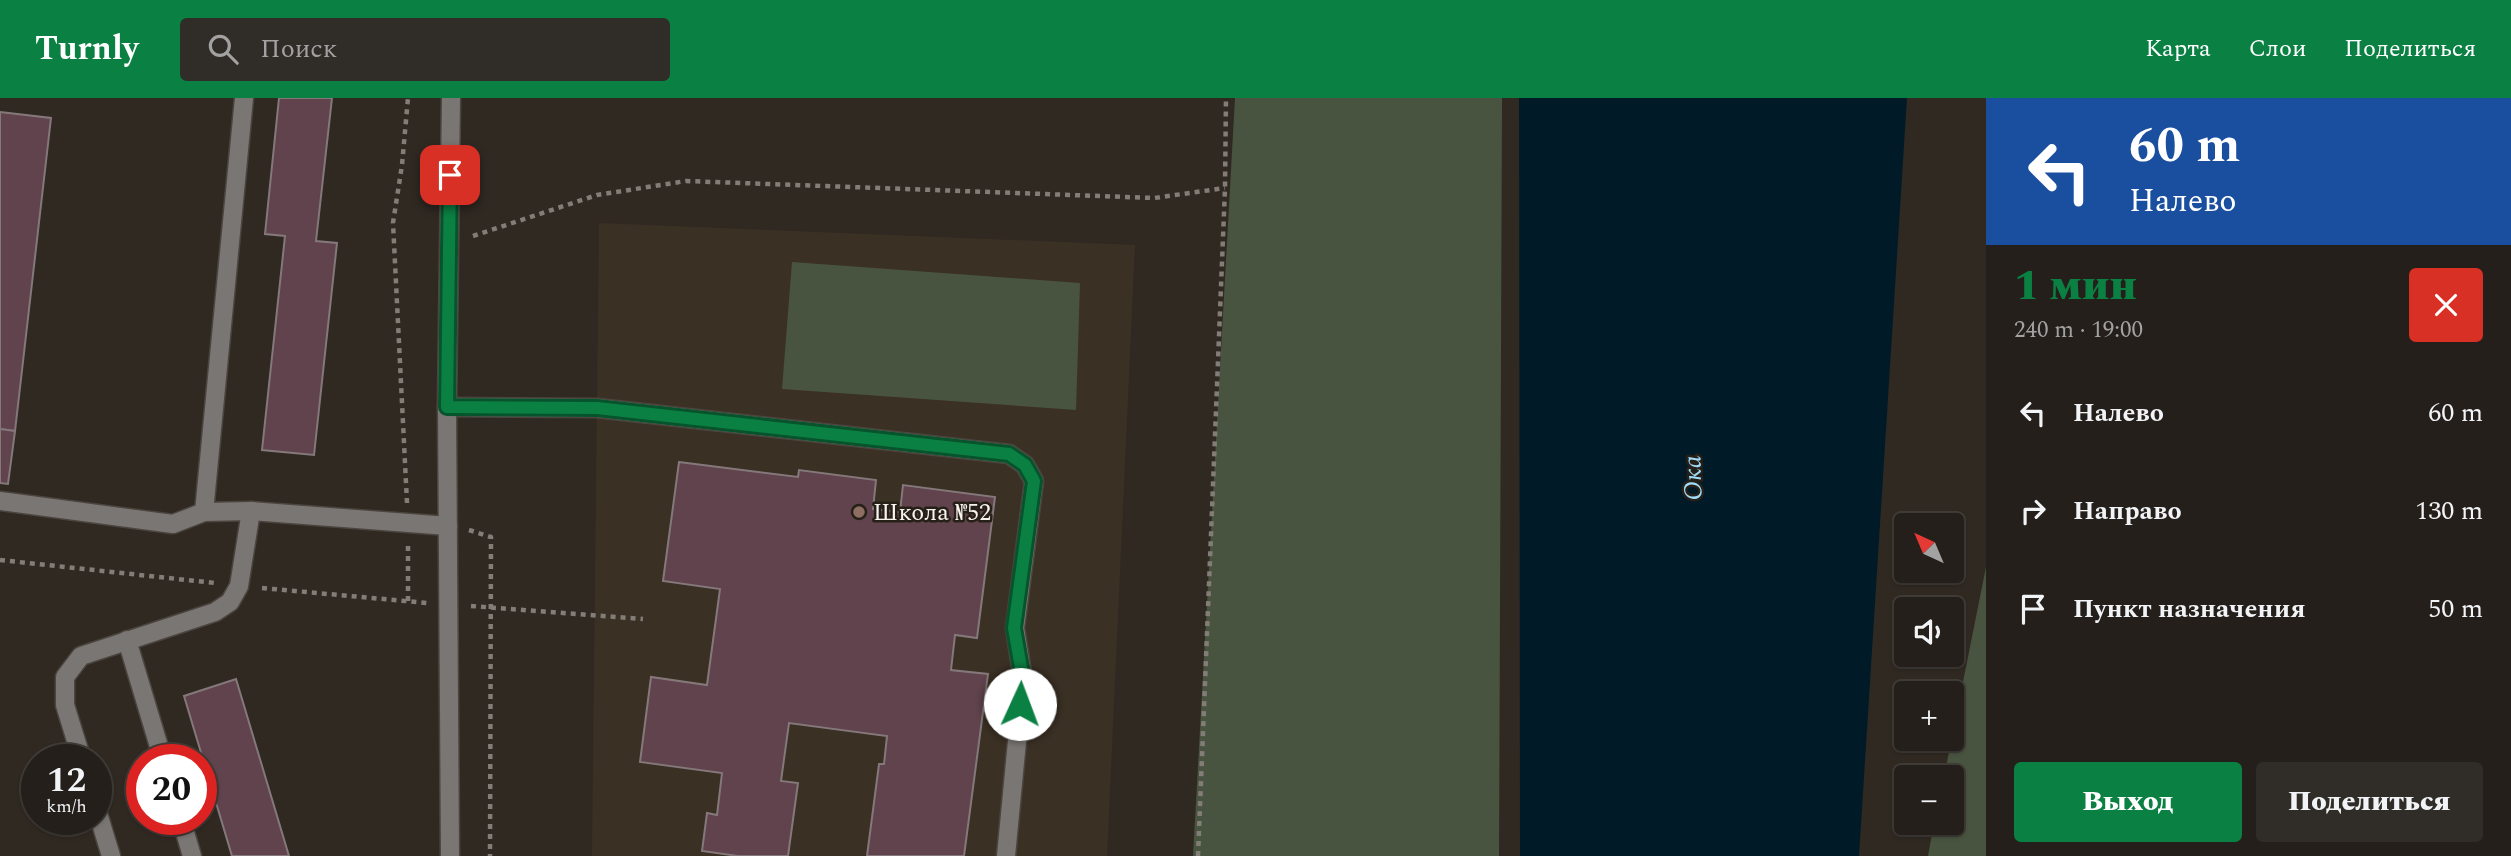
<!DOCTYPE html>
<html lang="ru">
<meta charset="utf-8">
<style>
:root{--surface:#241f1a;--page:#302c27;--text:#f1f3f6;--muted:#a3a2a2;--line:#413d39;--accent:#0b8043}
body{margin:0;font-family:Spectral,serif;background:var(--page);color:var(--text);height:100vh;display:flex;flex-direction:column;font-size:26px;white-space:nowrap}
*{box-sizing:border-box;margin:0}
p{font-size:23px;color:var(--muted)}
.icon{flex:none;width:38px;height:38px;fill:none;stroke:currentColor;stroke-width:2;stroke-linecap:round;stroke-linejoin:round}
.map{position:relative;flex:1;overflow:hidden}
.sheet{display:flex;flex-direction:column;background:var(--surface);width:525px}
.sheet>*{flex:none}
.banner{background:#1a4fa0;color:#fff;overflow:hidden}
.needle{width:46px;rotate:316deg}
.fabs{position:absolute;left:1894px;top:415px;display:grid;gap:14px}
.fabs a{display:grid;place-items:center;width:70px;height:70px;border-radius:7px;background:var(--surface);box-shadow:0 2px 5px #0004,0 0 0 2px var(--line);font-size:35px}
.speed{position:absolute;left:21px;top:646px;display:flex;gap:14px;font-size:35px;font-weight:700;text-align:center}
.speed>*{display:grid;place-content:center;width:91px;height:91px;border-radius:50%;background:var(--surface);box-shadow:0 2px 5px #0004,0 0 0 2px var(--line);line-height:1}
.speed small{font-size:18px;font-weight:400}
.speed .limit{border:10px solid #d22;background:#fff;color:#111}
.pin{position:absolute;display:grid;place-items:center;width:60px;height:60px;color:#fff;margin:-30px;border-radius:14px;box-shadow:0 4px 10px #0006}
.me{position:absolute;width:77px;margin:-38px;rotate:2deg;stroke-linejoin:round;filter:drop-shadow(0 0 5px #0008)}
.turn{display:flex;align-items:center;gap:24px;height:147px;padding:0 28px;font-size:32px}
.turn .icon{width:91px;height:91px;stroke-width:2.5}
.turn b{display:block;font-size:49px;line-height:60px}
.round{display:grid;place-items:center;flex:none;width:74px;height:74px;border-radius:7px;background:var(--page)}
.head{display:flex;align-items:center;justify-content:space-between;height:119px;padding:0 28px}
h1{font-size:42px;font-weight:800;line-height:52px;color:var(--accent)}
.primary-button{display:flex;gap:14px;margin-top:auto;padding:14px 28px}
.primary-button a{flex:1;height:80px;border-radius:7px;background:var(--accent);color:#fff;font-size:28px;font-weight:800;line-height:80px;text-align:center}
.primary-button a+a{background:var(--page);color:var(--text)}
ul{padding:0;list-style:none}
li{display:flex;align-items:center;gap:21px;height:98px;padding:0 28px}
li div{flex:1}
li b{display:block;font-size:26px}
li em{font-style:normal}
header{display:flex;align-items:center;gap:42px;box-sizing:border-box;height:98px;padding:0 35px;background:var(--accent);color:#fff}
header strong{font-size:33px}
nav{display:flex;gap:38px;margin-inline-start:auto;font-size:24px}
.search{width:490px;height:63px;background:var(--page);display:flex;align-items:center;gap:18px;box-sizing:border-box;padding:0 24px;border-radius:7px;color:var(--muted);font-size:26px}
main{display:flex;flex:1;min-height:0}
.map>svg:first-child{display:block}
.built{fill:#3b3024}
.green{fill:#495440}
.water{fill:#001b27}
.building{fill:#60434c;stroke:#84787b;stroke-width:2}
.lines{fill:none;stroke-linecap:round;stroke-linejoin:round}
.minor-casing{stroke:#4c453f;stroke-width:21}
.path{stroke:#837d77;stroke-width:4.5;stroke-dasharray:5 5;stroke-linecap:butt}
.minor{stroke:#7a7673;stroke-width:18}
.route-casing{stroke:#07532c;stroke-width:18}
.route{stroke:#0b8043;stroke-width:12}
.education-dot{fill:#8d6e63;stroke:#262019;stroke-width:2.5}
.labels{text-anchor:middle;stroke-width:5;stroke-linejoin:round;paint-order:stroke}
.poi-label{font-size:24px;fill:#f8f3ef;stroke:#262019;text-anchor:start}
.water-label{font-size:26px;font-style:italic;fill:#a0dcf8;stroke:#262019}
</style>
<header>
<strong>Turnly</strong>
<div class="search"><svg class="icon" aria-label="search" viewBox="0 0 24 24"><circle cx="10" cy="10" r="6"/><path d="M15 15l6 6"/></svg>Поиск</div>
<nav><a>Карта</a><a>Слои</a><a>Поделиться</a></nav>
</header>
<main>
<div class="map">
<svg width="1986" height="758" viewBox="0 0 1986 758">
<rect width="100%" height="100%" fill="#302922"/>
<path class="built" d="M 599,125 L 1135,147 L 1107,758 L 592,758 Z"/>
<g class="green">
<path d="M 1235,0 L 1502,0 L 1499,758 L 1193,758 Z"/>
<path d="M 792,164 L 1080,185 L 1076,312 L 782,291 Z"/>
<path d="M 1986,469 L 1986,758 L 1928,758 L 1934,725 L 1951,724 L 1951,679 L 1944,679 Z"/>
</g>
<path class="water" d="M 1519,0 L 1907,0 L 1859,758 L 1520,758 Z"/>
<g class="building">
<path d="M 279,0 L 332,0 L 316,143 L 337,145 L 314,357 L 262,352 L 285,138 L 265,136 Z"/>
<path d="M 0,14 L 51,20 L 15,333 L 0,331 Z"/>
<path d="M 0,331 L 15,333 L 8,386 L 0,385 Z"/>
<path d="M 679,364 L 798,379 L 799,372 L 876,382 L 873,411 L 900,414 L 903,387 L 995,399 L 977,540 L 955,537 L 951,572 L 988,576 L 964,758 L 867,758 L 879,666 L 884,666 L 887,638 L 789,625 L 781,683 L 798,685 L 788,758 L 738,758 L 702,753 L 707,715 L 717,717 L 722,675 L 640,664 L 651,579 L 707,587 L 720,491 L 663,483 Z"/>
<path d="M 236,581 L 289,758 L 232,758 L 184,598 Z"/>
</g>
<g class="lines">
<defs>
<g id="minor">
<path d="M 447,309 L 597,310 L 1009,356 L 1025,367 L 1034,383 L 1015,530 L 1023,581 L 1006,758"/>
<path d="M 0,403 L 173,426 L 204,414 L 251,413 L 448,428"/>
<path d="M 204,414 L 244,0"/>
<path d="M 127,542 L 163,662"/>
<path d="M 82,662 L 65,607 L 65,579 L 81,558 L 215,514 L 230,504 L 239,488 L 251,413"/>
<path d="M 96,709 L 111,758"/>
<path d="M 181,721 L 192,758"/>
<path d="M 450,758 L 447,309 L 451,0"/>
</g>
</defs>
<use href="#minor" class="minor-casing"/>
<g class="path">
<path d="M 473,138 L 597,97 L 686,83 L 1154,100 L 1225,90"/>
<path d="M 407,405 L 393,125 L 402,67 L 408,0"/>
<path d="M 469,432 L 491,439 L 490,758"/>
<path d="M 0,462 L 215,485"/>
<path d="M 262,490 L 427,505"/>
<path d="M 408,503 L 408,448"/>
<path d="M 471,508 L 643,521"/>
<path d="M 1198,758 L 1225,90 L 1226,0"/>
</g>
<use href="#minor" class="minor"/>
</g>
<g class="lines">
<defs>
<path id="route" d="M 450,77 L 447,309 L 597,310 L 1009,356 L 1025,367 L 1034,383 L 1014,530 L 1023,581 L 1020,606"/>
</defs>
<use href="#route" class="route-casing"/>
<use href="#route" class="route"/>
</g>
<circle class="education-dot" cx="859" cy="414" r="7"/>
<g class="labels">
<g class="poi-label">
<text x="873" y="422">Школа №52</text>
</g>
<g class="water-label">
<text transform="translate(1692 380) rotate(-92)" y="9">Ока</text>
</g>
</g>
</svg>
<div class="fabs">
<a><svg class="needle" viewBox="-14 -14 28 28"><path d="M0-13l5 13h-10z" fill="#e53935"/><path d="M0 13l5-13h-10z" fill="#a3a2a2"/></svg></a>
<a><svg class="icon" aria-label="sound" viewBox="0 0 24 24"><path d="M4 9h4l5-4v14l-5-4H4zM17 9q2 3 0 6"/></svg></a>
<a>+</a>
<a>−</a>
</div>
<div class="speed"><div>12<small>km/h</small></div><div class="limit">20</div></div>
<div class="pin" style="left:450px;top:77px;background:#d93025"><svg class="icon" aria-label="arrive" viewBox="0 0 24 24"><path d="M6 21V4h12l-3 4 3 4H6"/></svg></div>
<svg class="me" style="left:1020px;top:606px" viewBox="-20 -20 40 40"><circle r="19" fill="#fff"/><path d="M0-13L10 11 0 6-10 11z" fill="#0b8043"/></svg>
</div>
<section class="sheet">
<div class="banner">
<div class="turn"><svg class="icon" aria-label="left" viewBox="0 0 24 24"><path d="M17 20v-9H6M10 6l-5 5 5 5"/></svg><div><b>60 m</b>Налево</div></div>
</div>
<div class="head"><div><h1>1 мин</h1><p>240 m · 19:00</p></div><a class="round" style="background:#d93025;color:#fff"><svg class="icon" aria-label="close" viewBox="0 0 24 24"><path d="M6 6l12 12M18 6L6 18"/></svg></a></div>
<ul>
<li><svg class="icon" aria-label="left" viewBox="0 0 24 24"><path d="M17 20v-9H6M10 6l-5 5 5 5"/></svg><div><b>Налево</b></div><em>60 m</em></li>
<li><svg class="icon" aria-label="right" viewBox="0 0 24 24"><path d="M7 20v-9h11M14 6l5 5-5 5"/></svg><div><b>Направо</b></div><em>130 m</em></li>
<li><svg class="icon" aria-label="arrive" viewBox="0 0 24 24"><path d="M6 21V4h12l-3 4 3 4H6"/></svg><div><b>Пункт назначения</b></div><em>50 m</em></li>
</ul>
<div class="primary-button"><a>Выход</a><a>Поделиться</a></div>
</section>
</main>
